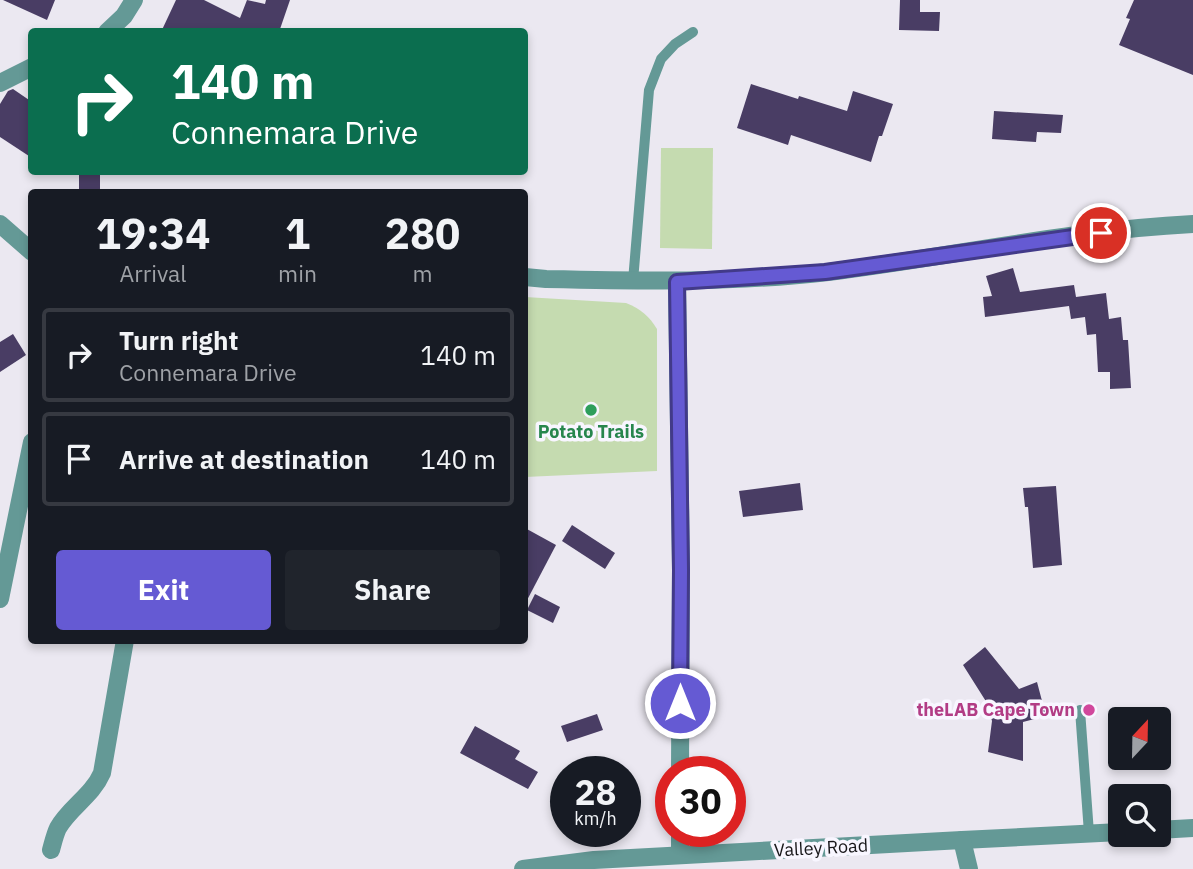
<!DOCTYPE html>
<style>
:root{--surface:#171b24;--page:#20242c;--text:#f1f3f6;--muted:#9ea1a6;--line:#363941;--accent:#655ad3}
body{margin:0;font-family:"IBM Plex Sans",sans-serif;background:var(--page);color:var(--text);height:100vh;display:flex;flex-direction:column;font-size:26px;white-space:nowrap}
*{box-sizing:border-box;margin:0}
p{font-size:23px;color:var(--muted)}
.icon{flex:none;width:38px;height:38px;fill:none;stroke:currentColor;stroke-width:2;stroke-linecap:round;stroke-linejoin:round}
.map{position:relative;flex:1;overflow:hidden}
.panel{position:absolute;left:28px;top:189px;width:500px;height:455px;display:flex;flex-direction:column;background:var(--surface);border-radius:7px;box-shadow:0 4px 10px #0003}
.panel>*{flex:none}
.top-card{position:absolute;left:28px;top:28px;width:500px;height:147px;border-radius:7px;box-shadow:0 4px 10px #0003;background:#0b6e4f;color:#fff;overflow:hidden}
.needle{width:46px;rotate:22deg}
.buttons{position:absolute;left:1108px;top:707px;display:grid;gap:14px}
.buttons a{display:grid;place-items:center;width:63px;height:63px;border-radius:7px;background:var(--surface);box-shadow:0 4px 10px #0003;font-size:35px}
.speed{position:absolute;left:550px;top:756px;display:flex;gap:14px;font-size:35px;font-weight:700;text-align:center}
.speed>*{display:grid;place-content:center;width:91px;height:91px;border-radius:50%;background:var(--surface);box-shadow:0 4px 10px #0003;line-height:1}
.speed small{font-size:18px;font-weight:400}
.speed .limit{border:10px solid #d22;background:#fff;color:#111}
.pin{position:absolute;display:grid;place-items:center;width:60px;height:60px;color:#fff;margin:-30px;border:4px solid #fff;border-radius:50%;box-shadow:0 2px 7px #0007}
.me{position:absolute;width:77px;margin:-38px;rotate:0deg;stroke-linejoin:round;filter:drop-shadow(0 0 5px #0008)}
.turn{display:flex;align-items:center;gap:24px;height:147px;padding:0 28px;font-size:32px}
.turn .icon{width:91px;height:91px;stroke-width:2.5}
.turn b{display:block;font-size:49px;line-height:60px}
.eta{display:flex;justify-content:space-evenly;align-items:center;height:119px;text-align:center}
.eta b{font-size:42px;font-weight:700;line-height:49px}
.action{display:flex;gap:14px;margin-top:auto;padding:14px 28px}
.action a{flex:1;height:80px;border-radius:7px;background:var(--accent);color:#fff;font-size:28px;font-weight:700;line-height:80px;text-align:center}
.action a+a{background:var(--page);color:var(--text)}
ul{padding:0;list-style:none}
li{display:flex;align-items:center;gap:21px;height:94px;margin:0 14px 10px;padding:0 14px;border:4px solid var(--line);border-radius:7px}
li div{flex:1}
li b{display:block;font-size:26px}
li em{font-style:normal}
.map>svg:first-child{display:block}
.green{fill:#c5dbb0}
.building{fill:#493d64}
.lines{fill:none;stroke-linecap:round;stroke-linejoin:round}
.service{stroke:#649996;stroke-width:10}
.minor{stroke:#649996;stroke-width:18}
.tertiary{stroke:#649996;stroke-width:18}
.route-casing{stroke:#423a89;stroke-width:18}
.route{stroke:#655ad3;stroke-width:12}
.leisure-dot{fill:#2e9e5b;stroke:#f8f6ff;stroke-width:2.5}
.hotel-dot{fill:#d1479c;stroke:#f8f6ff;stroke-width:2.5}
.labels{text-anchor:middle;stroke-width:7;stroke-linejoin:round;paint-order:stroke}
.leisure-label{font-size:18px;font-weight:bold;fill:#27864d;stroke:#f8f6ff}
.hotel-label{font-size:18px;font-weight:bold;fill:#b23c85;stroke:#f8f6ff;text-anchor:end}
.street-label{font-size:18px;fill:#18171a;stroke:#f8f6ff}
</style>
<div class="map">
<svg width="1193" height="869" viewBox="0 0 1193 869">
<rect width="100%" height="100%" fill="#ebe8f1"/>
<g class="green">
<path d="M 661,148 L 713,148 L 712,249 L 660,248 Z"/>
<path d="M 525,297 L 626,303 C 641,309 649,316 657,329 L 657,471 L 525,477 Z"/>
</g>
<g class="building">
<path d="M 3,0 L 55,0 L 47,20 Z"/>
<path d="M 176,0 L 204,0 L 240,18 L 247,0 L 265,4 L 266,0 L 290,0 L 279,32 L 161,32 Z"/>
<path d="M 900,0 L 920,0 L 920,12 L 940,12 L 939,31 L 899,30 Z"/>
<path d="M 1134,0 L 1193,0 L 1193,75 L 1119,45 L 1130,19 L 1126,18 Z"/>
<path d="M 751,84 L 798,99 L 799,96 L 847,111 L 853,91 L 893,104 L 882,136 L 879,136 L 871,162 L 791,135 L 788,145 L 737,128 Z"/>
<path d="M 13,89 L 32,102 L 32,158 L 0,137 L 0,104 L 8,91 Z"/>
<path d="M 994,111 L 1063,115 L 1061,133 L 1037,132 L 1036,142 L 992,139 Z"/>
<rect x="79" y="172" width="21" height="20"/>
<path d="M 1013,268 L 1020,292 L 1074,285 L 1076,297 L 1106,293 L 1109,319 L 1121,317 L 1123,340 L 1128,340 L 1131,388 L 1110,389 L 1110,372 L 1098,372 L 1096,334 L 1087,335 L 1085,317 L 1071,319 L 1069,306 L 985,317 L 983,297 L 992,296 L 986,276 Z"/>
<path d="M 13,334 L 26,355 L 0,372 L 0,342 Z"/>
<path d="M 800,483 L 803,510 L 743,517 L 739,491 Z"/>
<path d="M 1056,486 L 1062,565 L 1033,568 L 1028,507 L 1025,507 L 1023,488 Z"/>
<path d="M 572,525 L 615,553 L 605,569 L 562,541 Z"/>
<path d="M 525,528 L 556,545 L 525,604 Z"/>
<path d="M 535,594 L 560,607 L 553,623 L 527,610 Z"/>
<path d="M 985,647 L 1019,689 L 1037,682 L 1046,716 L 1023,722 L 1023,761 L 988,752 L 992,721 L 987,703 L 963,665 Z"/>
<path d="M 597,714 L 603,730 L 567,742 L 561,726 Z"/>
<path d="M 475,726 L 520,751 L 515,759 L 538,772 L 528,789 L 460,753 Z"/>
</g>
<g class="lines">
<g class="service">
<path d="M 633,281 L 649,90 L 661,59 L 675,44 L 693,32"/>
<path d="M 1080,710 L 1089,833"/>
</g>
<g class="minor">
<path d="M 107,32 L 124,16 L 134,0"/>
<path d="M 0,83 L 32,67"/>
<path d="M 0,224 L 32,252"/>
<path d="M 525,277 L 546,279 C 640,281 734,283 828,272 C 950,257 1071,230 1193,224"/>
<path d="M 677,282 L 681,570 L 680,772"/>
<path d="M 0,599 L 32,442"/>
<path d="M 1158,830 L 1193,828"/>
<path d="M 680,831 L 680,855"/>
<path d="M 962,840 L 1120,832"/>
<path d="M 51,850 C 53,843 55,834 58,828 C 70,807 92,796 102,773 L 125,640"/>
</g>
<path class="tertiary" d="M 523,869 L 594,860 L 962,840 L 969,869"/>
</g>
<g class="lines">
<defs>
<path id="route" d="M 680,703 L 681,570 L 677,282 L 825,272 L 1101,233"/>
</defs>
<use href="#route" class="route-casing"/>
<use href="#route" class="route"/>
</g>
<circle class="leisure-dot" cx="591" cy="410" r="7"/>
<circle class="hotel-dot" cx="1089" cy="710" r="7"/>
<g class="labels">
<g class="leisure-label">
<text x="591" y="438">Potato Trails</text>
</g>
<g class="hotel-label">
<text x="1075" y="716">theLAB Cape Town</text>
</g>
<g class="street-label">
<text transform="translate(821 848) rotate(-3)" y="6">Valley Road</text>
</g>
</g>
</svg>
<div class="buttons">
<a><svg class="needle" viewBox="-14 -14 28 28"><path d="M0-13l5 13h-10z" fill="#e53935"/><path d="M0 13l5-13h-10z" fill="#9ea1a6"/></svg></a>
<a><svg class="icon" aria-label="search" viewBox="0 0 24 24"><circle cx="10" cy="10" r="6"/><path d="M15 15l6 6"/></svg></a>
</div>
<div class="speed"><div>28<small>km/h</small></div><div class="limit">30</div></div>
<div class="pin" style="left:1101px;top:233px;background:#d93025"><svg class="icon" aria-label="arrive" viewBox="0 0 24 24"><path d="M6 21V4h12l-3 4 3 4H6"/></svg></div>
<svg class="me" style="left:680px;top:703px" viewBox="-20 -20 40 40"><circle r="17" fill="#655ad3" stroke="#fff" stroke-width="3"/><path d="M0-11L8 9 0 5-8 9z" fill="#fff"/></svg>
<div class="top-card">
<div class="turn"><svg class="icon" aria-label="right" viewBox="0 0 24 24"><path d="M7 20v-9h11M14 6l5 5-5 5"/></svg><div><b>140 m</b>Connemara Drive</div></div>
</div>
<section class="panel">
<div class="eta">
<div><b>19:34</b><p>Arrival</p></div>
<div><b>1</b><p>min</p></div>
<div><b>280</b><p>m</p></div>
</div>
<ul>
<li><svg class="icon" aria-label="right" viewBox="0 0 24 24"><path d="M7 20v-9h11M14 6l5 5-5 5"/></svg><div><b>Turn right</b><p>Connemara Drive</p></div><em>140 m</em></li>
<li><svg class="icon" aria-label="arrive" viewBox="0 0 24 24"><path d="M6 21V4h12l-3 4 3 4H6"/></svg><div><b>Arrive at destination</b></div><em>140 m</em></li>
</ul>
<div class="action"><a>Exit</a><a>Share</a></div>
</section>
</div>
